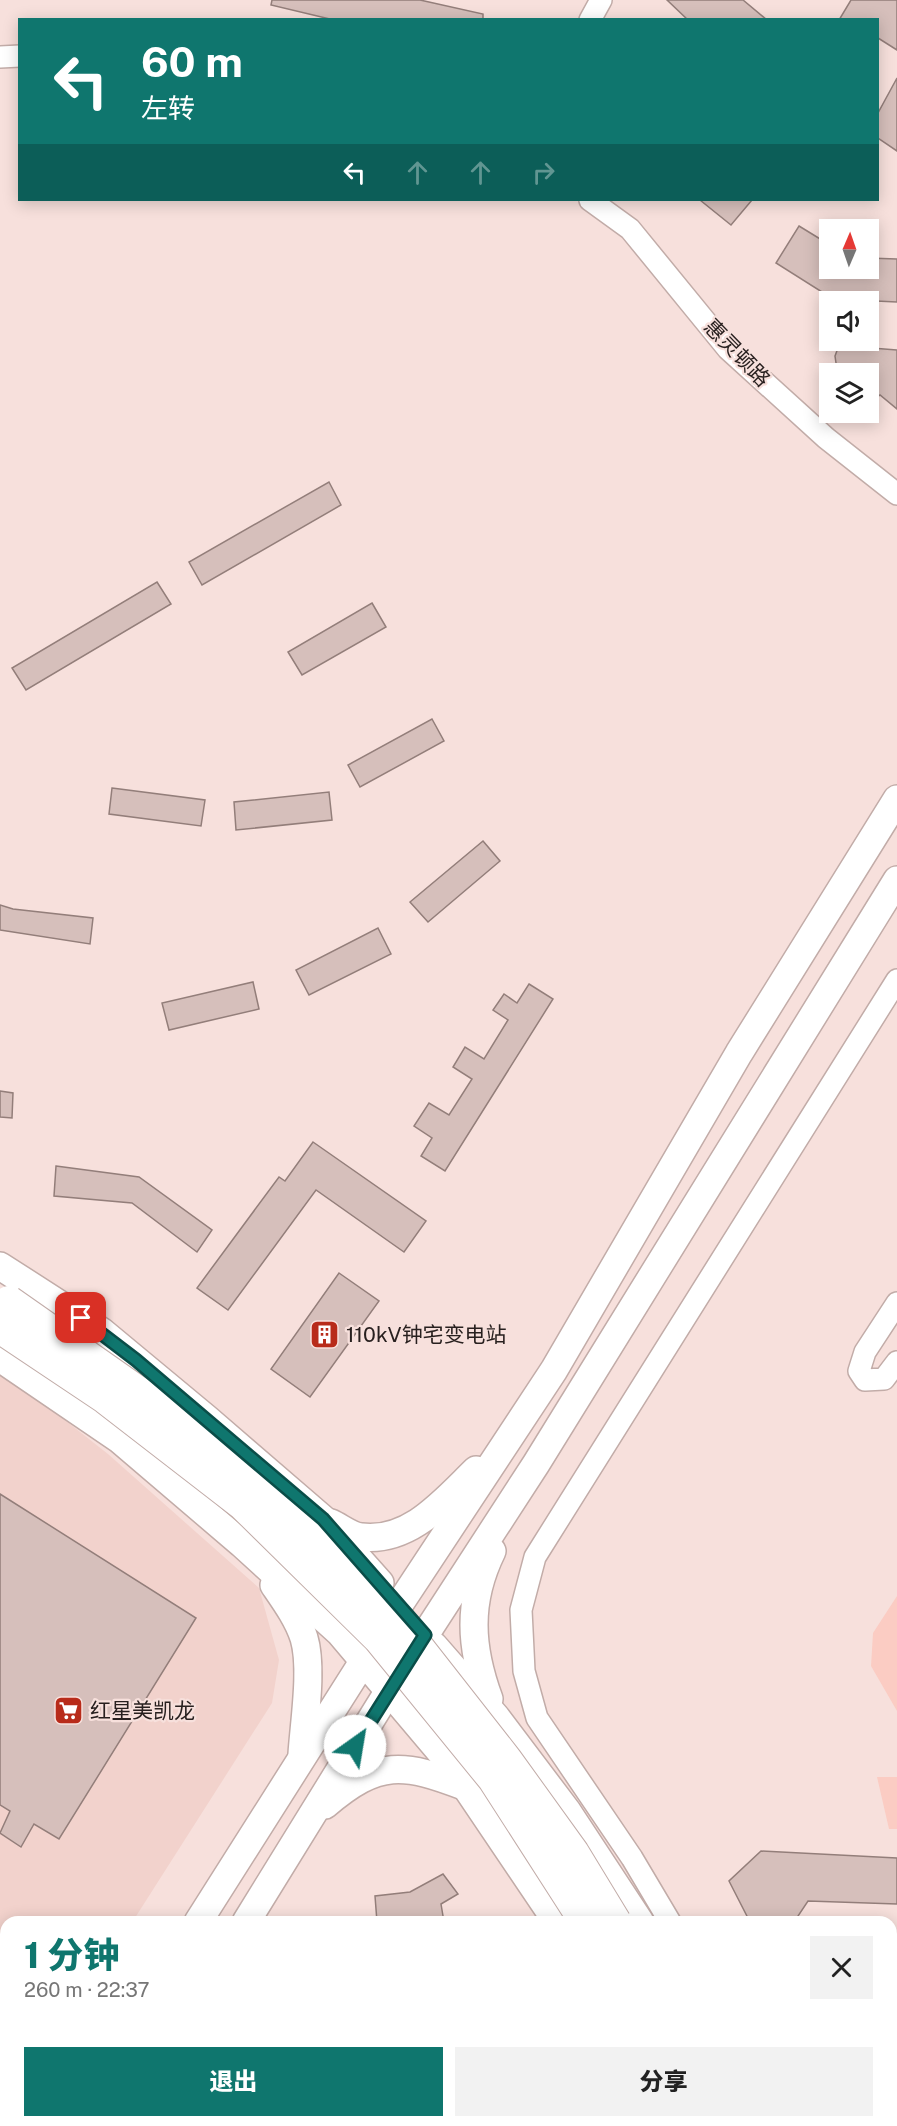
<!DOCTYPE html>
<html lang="zh">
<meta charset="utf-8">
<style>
:root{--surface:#fff;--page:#f2f2f2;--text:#222;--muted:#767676;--accent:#0f766e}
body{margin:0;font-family:"Public Sans","Noto Sans SC",sans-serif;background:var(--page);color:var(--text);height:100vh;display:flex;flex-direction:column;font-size:22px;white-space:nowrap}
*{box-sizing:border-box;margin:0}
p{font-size:20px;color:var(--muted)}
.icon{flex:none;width:33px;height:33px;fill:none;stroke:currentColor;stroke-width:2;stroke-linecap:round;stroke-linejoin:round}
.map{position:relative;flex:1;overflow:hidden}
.drawer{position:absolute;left:0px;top:1916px;width:897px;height:212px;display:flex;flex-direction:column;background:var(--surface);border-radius:18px 18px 0 0;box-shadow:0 3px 15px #0003}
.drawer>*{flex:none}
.hud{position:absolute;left:18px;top:18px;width:861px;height:183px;border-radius:0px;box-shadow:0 3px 15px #0003;background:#0f766e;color:#fff;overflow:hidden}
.needle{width:39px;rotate:2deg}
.tools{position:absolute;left:819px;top:219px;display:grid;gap:12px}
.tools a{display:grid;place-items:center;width:60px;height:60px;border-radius:0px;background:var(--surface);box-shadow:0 3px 15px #0003;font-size:30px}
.pin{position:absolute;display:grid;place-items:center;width:51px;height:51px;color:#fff;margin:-26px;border-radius:12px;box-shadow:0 3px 9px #0006}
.me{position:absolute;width:66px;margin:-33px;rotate:32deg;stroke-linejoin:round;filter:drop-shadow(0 0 4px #0008)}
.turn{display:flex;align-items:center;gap:21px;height:126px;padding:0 24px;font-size:27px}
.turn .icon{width:78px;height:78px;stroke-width:2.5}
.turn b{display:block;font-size:42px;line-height:51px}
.lanes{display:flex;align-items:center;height:57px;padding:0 24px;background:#0003;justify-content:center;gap:30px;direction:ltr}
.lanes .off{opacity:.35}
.round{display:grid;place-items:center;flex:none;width:63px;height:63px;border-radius:0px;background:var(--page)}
.headline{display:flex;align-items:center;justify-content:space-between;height:102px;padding:0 24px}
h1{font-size:36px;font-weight:800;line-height:45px;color:var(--accent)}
.button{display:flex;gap:12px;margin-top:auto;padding:12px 24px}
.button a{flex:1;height:69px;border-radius:0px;background:var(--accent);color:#fff;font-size:24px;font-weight:800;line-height:69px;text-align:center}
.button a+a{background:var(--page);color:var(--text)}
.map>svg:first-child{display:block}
.built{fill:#f2d2cc}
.green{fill:#fbccc3}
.building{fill:#d6bfbb;stroke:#937e7a;stroke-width:1.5}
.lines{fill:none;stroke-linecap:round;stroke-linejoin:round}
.minor-casing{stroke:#c2aca8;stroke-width:24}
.major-casing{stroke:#c2aca8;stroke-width:30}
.highway-casing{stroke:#c2aca8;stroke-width:34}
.minor{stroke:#fff;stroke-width:21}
.major{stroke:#fff;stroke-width:27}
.highway{stroke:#fff;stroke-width:32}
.highway-bridge-casing{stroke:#c2aca8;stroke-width:34;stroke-linecap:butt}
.highway-bridge{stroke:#fff;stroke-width:32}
.route-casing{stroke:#0a4d48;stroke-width:15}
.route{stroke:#0f766e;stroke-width:10}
.labels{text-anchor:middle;stroke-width:4.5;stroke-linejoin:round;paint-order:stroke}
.street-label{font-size:21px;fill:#28201f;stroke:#f7e0dc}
.poi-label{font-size:21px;fill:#28201f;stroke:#f7e0dc;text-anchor:start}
</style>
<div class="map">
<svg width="897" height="2126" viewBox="0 0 897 2126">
<rect width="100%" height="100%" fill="#f7e0dc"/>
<path class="built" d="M 0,1375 L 33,1395 L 108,1454 L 259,1588 L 279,1660 L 272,1703 L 133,1921 L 6,1922 L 7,2121 L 4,2126 L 0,2126 Z"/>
<g class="green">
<path d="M 897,1596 L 897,1711 L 871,1666 L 873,1633 Z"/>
<path d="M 877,1777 L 897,1777 L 897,1829 L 889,1829 Z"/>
</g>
<g class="building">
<path d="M 272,0 L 420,0 L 483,14 L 483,20 L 334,20 L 271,5 Z"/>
<path d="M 667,0 L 743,0 L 767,20 L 688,20 Z"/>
<path d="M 851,0 L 897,0 L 897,50 L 878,38 L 878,20 L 839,20 Z"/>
<path d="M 897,78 L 897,151 L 878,138 L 878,113 Z"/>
<path d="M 700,200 L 752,200 L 731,225 Z"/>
<path d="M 799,226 L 830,245 L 830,268 L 868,268 L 868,258 L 897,259 L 897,302 L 833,299 L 776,263 Z"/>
<path d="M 846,346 L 897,350 L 897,409 L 880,395 L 876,398 L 868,392 L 868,374 L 848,374 L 836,363 L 835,356 L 838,348 Z"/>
<path d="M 329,482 L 341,505 L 202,585 L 189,562 Z"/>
<path d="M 157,582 L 171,604 L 26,690 L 12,668 Z"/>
<path d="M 372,603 L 386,627 L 302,675 L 288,652 Z"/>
<path d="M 432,719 L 444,741 L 360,787 L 348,765 Z"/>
<path d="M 112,788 L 205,800 L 201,826 L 109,814 Z"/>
<path d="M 329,792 L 332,820 L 236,830 L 234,802 Z"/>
<path d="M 483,841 L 500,861 L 428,922 L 410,902 Z"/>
<path d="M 0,905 L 13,909 L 93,918 L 90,944 L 0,930 Z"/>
<path d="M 378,928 L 391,954 L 309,995 L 296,970 Z"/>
<path d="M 253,982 L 259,1009 L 169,1030 L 162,1003 Z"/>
<path d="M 529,984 L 553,999 L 445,1171 L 421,1156 L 432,1138 L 414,1126 L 429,1103 L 449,1115 L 472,1079 L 453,1067 L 465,1047 L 484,1059 L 508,1020 L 493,1010 L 504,994 L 517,1003 Z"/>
<path d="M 0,1091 L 13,1093 L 12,1118 L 0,1117 Z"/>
<path d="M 313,1142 L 426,1221 L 404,1252 L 316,1190 L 228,1310 L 197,1288 L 279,1177 L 285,1181 Z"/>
<path d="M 56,1166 L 139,1177 L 212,1230 L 197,1252 L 132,1203 L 54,1196 Z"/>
<path d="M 339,1273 L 379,1301 L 310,1397 L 271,1369 Z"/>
<path d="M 0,1494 L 196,1618 L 59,1839 L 34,1824 L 21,1847 L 0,1833 L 10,1811 L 0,1805 Z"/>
<path d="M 761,1851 L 897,1858 L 897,1904 L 808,1901 L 798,1916 L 801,1922 L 750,1922 L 729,1881 Z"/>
<path d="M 443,1874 L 458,1894 L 441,1904 L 444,1922 L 377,1922 L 375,1896 L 410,1892 Z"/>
</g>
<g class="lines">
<defs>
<g id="minor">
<path d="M 590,20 L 601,0"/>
<path d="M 0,57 L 20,56"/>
<path d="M 590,200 L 630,229 L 728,349 L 826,438 L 897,494"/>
<path d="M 897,1303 L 865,1352 L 859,1371 L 865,1380 L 884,1379 L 897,1362"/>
<path d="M 670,1922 L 632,1858 L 537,1718 L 524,1671 L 521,1610 L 535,1557 L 897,980"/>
<path d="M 789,2121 L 792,2126"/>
</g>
<g id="major">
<path d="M 0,1266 L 101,1331 L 207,1419 L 323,1519 L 380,1583"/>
<path d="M 0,1358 L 119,1439 L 242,1544 L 340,1633 L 449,1762 L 557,1922"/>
<path d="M 331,1523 C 340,1527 351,1536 361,1537 C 410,1543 444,1501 476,1470"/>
<path d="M 274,1585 C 285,1601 298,1619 304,1638 C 313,1668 304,1723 302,1754"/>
<path d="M 434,1646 L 496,1717 L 567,1811 L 640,1922"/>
<path d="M 489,1699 C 470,1647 467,1602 492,1551"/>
<path d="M 325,1805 C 379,1759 403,1763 466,1787"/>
<path d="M 198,1922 L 399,1605 L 554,1370 L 739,1053 L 897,799"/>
<path d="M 246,1922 L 388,1692 L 536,1464 L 897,880"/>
<path d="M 664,2121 L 666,2126"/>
<path d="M 756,2121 L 759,2126"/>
<path d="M 70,2126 L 73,2121"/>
<path d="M 120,2126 L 123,2121"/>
</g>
<g id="highway">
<path d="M 694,2121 L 696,2126"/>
<path d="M 733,2121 L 736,2126"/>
</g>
</defs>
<use href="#minor" class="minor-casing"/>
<use href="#major" class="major-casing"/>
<use href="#highway" class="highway-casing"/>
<use href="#minor" class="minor"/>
<use href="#major" class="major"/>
<use href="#highway" class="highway"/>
<defs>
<g id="highway-bridge">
<path d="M 9,1302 L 146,1398 L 251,1481 L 383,1603 L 506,1760 L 573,1853 L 615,1922"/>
<path d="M 0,1327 L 106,1398 L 243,1504 L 379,1638 L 494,1779 L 586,1922"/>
</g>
</defs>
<use href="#highway-bridge" class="highway-bridge-casing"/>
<use href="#highway-bridge" class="highway-bridge"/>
</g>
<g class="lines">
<defs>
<path id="route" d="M 81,1318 L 136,1360 L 323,1519 L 425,1635 L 355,1746"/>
</defs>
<use href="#route" class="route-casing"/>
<use href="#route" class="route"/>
</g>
<defs>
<symbol id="building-square" viewBox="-11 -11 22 22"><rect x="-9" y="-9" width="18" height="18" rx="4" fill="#b82b1a" stroke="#f7e0dc"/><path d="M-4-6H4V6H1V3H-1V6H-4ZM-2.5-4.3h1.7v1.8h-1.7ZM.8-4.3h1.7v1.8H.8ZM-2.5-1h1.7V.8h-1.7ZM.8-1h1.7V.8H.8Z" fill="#fff"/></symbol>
<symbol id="supermarket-square" viewBox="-11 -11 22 22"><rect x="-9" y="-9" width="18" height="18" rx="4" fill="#b82b1a" stroke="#f7e0dc"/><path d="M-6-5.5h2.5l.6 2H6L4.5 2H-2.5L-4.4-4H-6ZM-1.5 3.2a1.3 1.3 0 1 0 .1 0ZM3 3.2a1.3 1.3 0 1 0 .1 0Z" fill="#fff"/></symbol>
</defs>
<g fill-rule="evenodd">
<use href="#building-square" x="308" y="1318" width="33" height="33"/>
<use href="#supermarket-square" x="52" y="1694" width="33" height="33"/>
</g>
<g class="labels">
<g class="street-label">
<text transform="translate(737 353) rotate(46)" y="7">惠灵顿路</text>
</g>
<g class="poi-label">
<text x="346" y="1342">110kV钟宅变电站</text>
<text x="90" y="1718">红星美凯龙</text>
</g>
</g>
</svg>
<div class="tools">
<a><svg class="needle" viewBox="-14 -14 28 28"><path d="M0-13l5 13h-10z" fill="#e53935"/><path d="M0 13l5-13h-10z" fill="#767676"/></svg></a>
<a><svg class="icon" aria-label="sound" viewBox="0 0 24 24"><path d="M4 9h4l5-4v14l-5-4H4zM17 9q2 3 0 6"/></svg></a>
<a><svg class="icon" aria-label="layers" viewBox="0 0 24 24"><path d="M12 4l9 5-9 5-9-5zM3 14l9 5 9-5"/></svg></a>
</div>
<div class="pin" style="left:81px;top:1318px;background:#d93025"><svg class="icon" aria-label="arrive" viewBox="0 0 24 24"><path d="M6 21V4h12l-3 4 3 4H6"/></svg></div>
<svg class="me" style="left:355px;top:1746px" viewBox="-20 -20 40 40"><circle r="19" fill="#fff"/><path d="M0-13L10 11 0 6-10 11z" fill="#0f766e"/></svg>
<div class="hud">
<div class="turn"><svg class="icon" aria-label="left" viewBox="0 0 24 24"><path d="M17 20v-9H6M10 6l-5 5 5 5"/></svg><div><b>60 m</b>左转</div></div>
<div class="lanes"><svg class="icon" aria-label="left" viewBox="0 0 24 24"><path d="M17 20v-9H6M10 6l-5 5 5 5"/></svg><svg class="icon off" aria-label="ahead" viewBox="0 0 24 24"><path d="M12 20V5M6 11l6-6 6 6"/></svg><svg class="icon off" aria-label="ahead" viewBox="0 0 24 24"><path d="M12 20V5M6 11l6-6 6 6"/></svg><svg class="icon off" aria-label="right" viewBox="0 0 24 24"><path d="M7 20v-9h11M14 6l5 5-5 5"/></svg></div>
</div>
<section class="drawer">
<div class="headline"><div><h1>1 分钟</h1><p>260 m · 22:37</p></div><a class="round"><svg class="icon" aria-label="close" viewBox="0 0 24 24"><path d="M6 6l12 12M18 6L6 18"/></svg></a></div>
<div class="button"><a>退出</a><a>分享</a></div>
</section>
</div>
